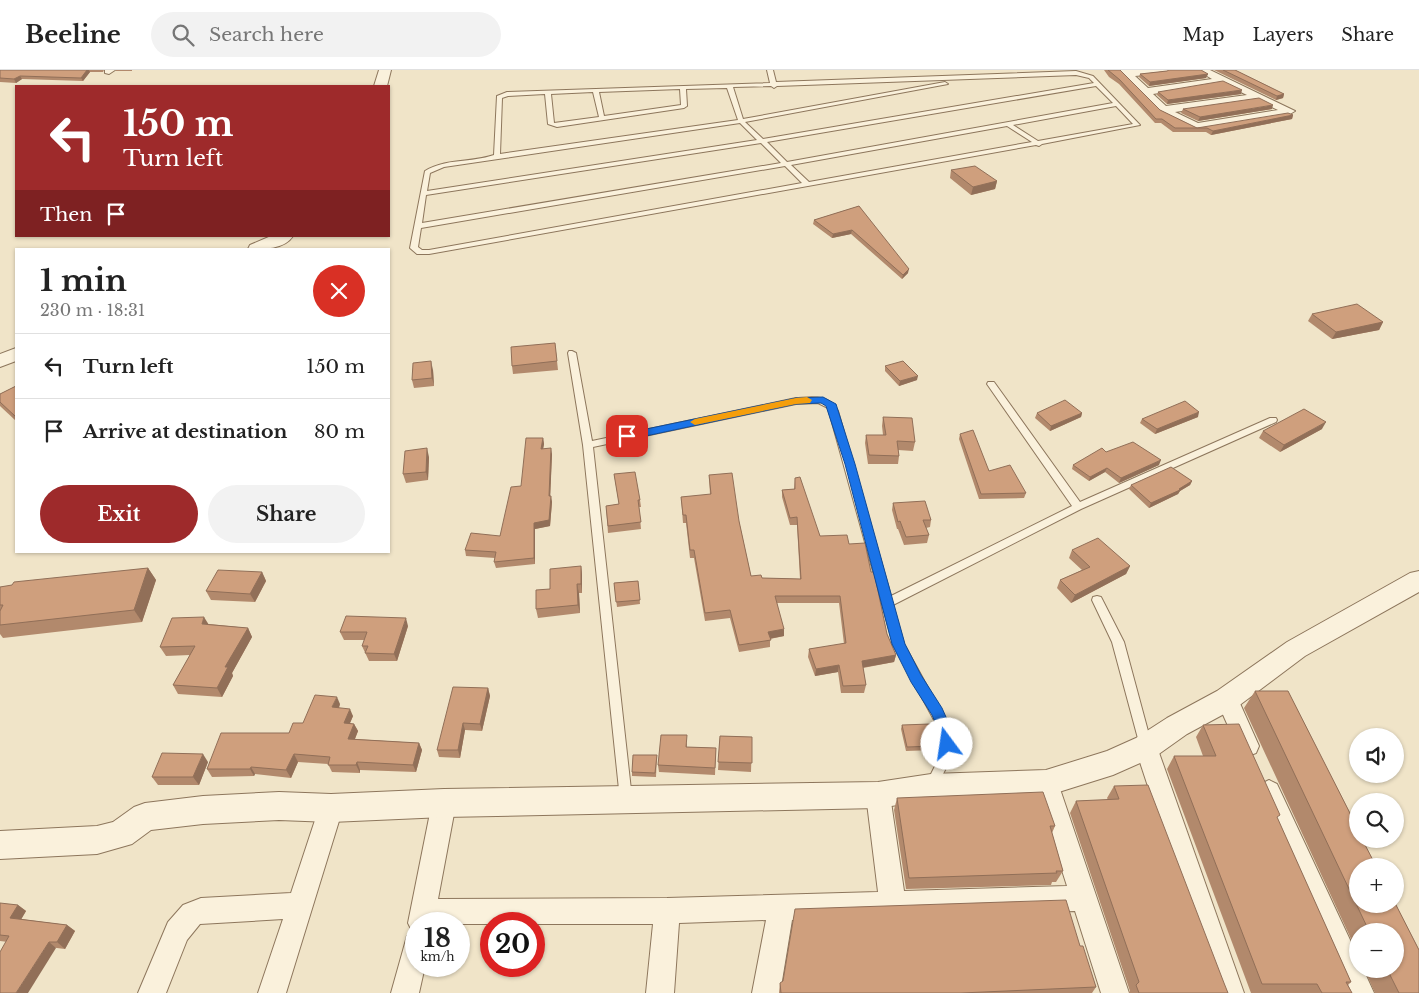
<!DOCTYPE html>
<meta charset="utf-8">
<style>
:root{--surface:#fff;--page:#f2f2f2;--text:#222;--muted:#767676;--line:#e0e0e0;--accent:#9e2a2b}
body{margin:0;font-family:"Libre Baskerville",serif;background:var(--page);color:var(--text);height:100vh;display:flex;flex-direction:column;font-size:19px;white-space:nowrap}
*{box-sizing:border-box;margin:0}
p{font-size:16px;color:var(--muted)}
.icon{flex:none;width:28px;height:28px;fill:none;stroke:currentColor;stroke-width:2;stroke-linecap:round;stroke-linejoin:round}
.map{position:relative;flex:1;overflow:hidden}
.side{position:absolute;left:15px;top:178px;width:375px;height:305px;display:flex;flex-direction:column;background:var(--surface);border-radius:0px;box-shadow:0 1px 4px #0004}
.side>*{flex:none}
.top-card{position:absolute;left:15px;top:15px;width:375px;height:152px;border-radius:0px;box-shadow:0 1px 4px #0004;background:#9e2a2b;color:#fff;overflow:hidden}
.fabs{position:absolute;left:1349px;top:658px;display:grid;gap:10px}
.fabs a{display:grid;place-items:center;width:55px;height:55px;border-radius:50%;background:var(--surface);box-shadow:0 1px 4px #0004;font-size:25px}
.speed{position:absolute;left:405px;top:842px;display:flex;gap:10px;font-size:25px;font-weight:700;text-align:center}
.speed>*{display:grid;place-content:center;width:65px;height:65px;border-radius:50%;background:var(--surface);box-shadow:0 1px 4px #0004;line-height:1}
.speed small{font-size:12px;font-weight:400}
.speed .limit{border:8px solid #d22;background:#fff;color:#111}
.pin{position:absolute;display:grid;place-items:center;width:42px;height:42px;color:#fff;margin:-21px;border-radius:10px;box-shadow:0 2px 8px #0006}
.me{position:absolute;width:55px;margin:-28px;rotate:346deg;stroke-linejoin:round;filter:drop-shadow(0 0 4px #0008)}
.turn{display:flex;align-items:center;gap:18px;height:105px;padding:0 25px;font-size:22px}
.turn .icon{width:65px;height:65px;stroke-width:2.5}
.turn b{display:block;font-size:35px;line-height:42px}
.then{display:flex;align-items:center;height:48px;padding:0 25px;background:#0003;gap:10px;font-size:19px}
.round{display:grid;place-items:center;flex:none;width:52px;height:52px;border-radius:26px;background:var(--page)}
.overview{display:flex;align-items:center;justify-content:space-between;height:85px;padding:0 25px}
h1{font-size:30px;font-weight:800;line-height:38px}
.cta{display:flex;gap:10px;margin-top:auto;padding:10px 25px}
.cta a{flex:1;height:58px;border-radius:30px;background:var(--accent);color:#fff;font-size:20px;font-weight:800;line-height:58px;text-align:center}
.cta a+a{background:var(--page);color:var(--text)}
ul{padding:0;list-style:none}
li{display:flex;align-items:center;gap:15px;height:65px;padding:0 25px;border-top:1px solid var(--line)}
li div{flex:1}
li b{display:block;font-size:19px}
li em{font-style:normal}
header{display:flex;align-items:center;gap:30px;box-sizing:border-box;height:70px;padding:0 25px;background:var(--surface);border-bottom:1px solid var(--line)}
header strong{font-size:24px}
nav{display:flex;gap:28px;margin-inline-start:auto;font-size:18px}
.search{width:350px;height:45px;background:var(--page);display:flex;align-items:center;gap:12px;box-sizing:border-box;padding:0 18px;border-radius:28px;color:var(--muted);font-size:19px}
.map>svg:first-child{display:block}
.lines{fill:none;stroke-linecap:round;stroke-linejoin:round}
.service-casing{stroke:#8d765c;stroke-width:2}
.minor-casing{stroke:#8d765c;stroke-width:2}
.tertiary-casing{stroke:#8d765c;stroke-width:2}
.service{fill:#faf1dc;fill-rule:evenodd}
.minor{fill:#faf1dc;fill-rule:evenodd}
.tertiary{fill:#faf1dc;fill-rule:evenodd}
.wall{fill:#b2896c}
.shaded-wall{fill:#916f58}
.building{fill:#cf9f7d;stroke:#916f58}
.route{fill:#1a73e8;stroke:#114b97}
.slow{fill:#f59e0b}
</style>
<header>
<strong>Beeline</strong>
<div class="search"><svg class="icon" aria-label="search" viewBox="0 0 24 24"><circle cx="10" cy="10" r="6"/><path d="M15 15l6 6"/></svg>Search here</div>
<nav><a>Map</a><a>Layers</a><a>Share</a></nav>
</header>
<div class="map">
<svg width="1419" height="923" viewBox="0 0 1419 923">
<rect width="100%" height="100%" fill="#f0e4c8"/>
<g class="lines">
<defs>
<g id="service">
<path d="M 767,0 L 773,0 L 776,12 L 1076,1 L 1093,6 L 1140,55 L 1042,74 L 1039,76 L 1036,75 L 429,184 L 417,184 L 410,178 L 425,101 C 446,88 471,93 494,85 L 497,26 L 507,22 L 770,13 ZM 1076,5 L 1089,8 L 1094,13 L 763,69 L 745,52 L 948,14 L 945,12 L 743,49 L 733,17 L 771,16 L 774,18 L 777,16 ZM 1096,16 L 1113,33 L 787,92 L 767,72 ZM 727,18 L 738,50 L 500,84 L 502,28 L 508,26 L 545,24 L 548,54 L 557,57 L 684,38 L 687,36 L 686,19 ZM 680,19 L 681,35 L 604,46 L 599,22 ZM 593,22 L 599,47 L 554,53 L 551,24 ZM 1116,36 L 1133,54 L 1038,71 L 1013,55 ZM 740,53 L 757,70 L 427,121 L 430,103 L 444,97 ZM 1007,56 L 1032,72 L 809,112 L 791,95 ZM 761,73 L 781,93 L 422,153 L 426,125 ZM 785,96 L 802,113 L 429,180 L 422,180 L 418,177 L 421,158 Z"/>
<path d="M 569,281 L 572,281 L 576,283 L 592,371 L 796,328 C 814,327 828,324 838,341 L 891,526 L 1072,436 L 987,314 L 988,312 L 994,312 L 1080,432 L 1270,348 L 1276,348 L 1277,350 L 1276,352 L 1081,439 L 893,535 L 904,574 L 953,663 L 953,684 L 936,718 L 932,720 L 928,718 L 926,714 L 941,684 L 941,663 L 893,574 L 828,338 L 818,333 L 796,334 L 593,377 L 632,729 L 630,733 L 626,735 L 622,733 L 620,729 L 583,375 L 568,283 Z"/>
<path d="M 1097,526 L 1101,527 L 1124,572 L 1152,676 L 1150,680 L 1146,681 L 1142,680 L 1140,676 L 1112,572 L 1092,530 L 1093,527 Z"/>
</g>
<g id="minor">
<path d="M 105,0 L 115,0 L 109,4 L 105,3 Z"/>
<path d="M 1118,0 L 1171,0 L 1166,3 L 1135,6 L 1148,18 L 1212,9 L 1197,0 L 1210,0 L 1295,41 L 1290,44 L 1196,60 L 1192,59 L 1160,42 ZM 1222,13 L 1247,25 L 1166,36 L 1153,24 ZM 1257,30 L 1278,40 L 1198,53 L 1175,42 Z"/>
<path d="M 1227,620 L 1235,623 L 1238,629 L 1259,676 L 1256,683 L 1248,686 L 1240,683 L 1237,676 L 1216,629 L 1219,623 Z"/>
<path d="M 1146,667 L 1154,670 L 1157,677 L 1244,923 L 1216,923 L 1135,677 L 1138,670 Z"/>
<path d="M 1046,703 L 1054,706 L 1058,713 L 1129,923 L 1101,923 L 1075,841 L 792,850 L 780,923 L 752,923 L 766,850 L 679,853 L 674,923 L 646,923 L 653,854 L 416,854 L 416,896 L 425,896 L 419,923 L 391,923 L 407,866 L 413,863 L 408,853 L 432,733 L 436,725 L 444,722 L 452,725 L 456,733 L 438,829 L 667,828 L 878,822 L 866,725 L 870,718 L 878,714 L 886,718 L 890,725 L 904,821 L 1067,816 L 1034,713 L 1038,706 Z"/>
<path d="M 1269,710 L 1277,714 L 1358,887 L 1358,899 L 1363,899 L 1374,923 L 1346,923 L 1257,721 L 1261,714 Z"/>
<path d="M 331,727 L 339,730 L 343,738 L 286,923 L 258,923 L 283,849 L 200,854 L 187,870 L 166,923 L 138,923 L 168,852 L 183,835 L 201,828 L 291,823 L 319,738 L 323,730 Z"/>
</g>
<g id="tertiary">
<path d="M 379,0 L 391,0 L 387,16 L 374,16 Z"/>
<path d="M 271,166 L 293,166 C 284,180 262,179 248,179 L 250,175 Z"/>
<path d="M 16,278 L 16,291 L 0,297 L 0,284 Z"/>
<path d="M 1419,501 L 1419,522 L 1305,586 L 1237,637 L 1187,664 L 1156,686 L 1113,705 L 1046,726 L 1031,728 L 931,730 L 878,738 L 444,747 L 331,752 L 279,750 L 203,754 L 151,760 L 132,774 L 97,784 L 0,789 L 0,761 L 97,756 L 113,752 L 134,737 L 145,733 L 203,726 L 279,722 L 331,724 L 444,719 L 878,712 L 931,704 L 1046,700 L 1107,681 L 1136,668 L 1167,648 L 1217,621 L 1287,572 L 1410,503 Z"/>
</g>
</defs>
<use href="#service" class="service-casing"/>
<use href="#minor" class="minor-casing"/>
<use href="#tertiary" class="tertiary-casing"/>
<use href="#service" class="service"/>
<use href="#minor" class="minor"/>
<use href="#tertiary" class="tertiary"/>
</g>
<g class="wall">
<path d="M 0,0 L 104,0 L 103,2 L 90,2 L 83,11 L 22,9 L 16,13 L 0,12 Z"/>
<rect x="116" y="0" width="16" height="1"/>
<path d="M 1104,0 L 1120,0 L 1160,40 L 1197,58 L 1293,45 L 1292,49 L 1211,65 L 1206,62 L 1173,62 L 1161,53 L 1155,53 L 1119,14 L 1109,7 Z"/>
<path d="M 1214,0 L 1235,0 L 1284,24 L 1283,28 L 1276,30 Z"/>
<path d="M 1167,1 L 1208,4 L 1206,8 L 1149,16 L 1139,7 L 1140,4 Z"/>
<path d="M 1158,22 L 1241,24 L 1167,34 L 1157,25 Z"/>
<path d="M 1183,39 L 1272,39 L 1198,51 L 1181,43 Z"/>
<path d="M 951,100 L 997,111 L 995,119 L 971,125 L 950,108 Z"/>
<path d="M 859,136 L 908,203 L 902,209 L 851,164 L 832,168 L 813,154 L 814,150 Z"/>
<path d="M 1312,244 L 1383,252 L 1379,260 L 1332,269 L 1308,251 Z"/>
<path d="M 555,273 L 558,300 L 513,304 L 512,296 Z"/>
<path d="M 885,296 L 917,310 L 899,316 L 885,301 Z"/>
<path d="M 433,300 L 434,316 L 414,318 L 412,310 Z"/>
<path d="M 16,316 L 16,351 L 0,336 L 0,324 Z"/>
<path d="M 1037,343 L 1082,343 L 1081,347 L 1050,361 L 1035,348 Z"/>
<path d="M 883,347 L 915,372 L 913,381 L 898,380 L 899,386 L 898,394 L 868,394 L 865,373 L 866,365 L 883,365 L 882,356 Z"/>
<path d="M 1198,347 L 1155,364 L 1140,353 L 1142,349 Z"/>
<path d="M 1322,359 L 1280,382 L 1259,368 L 1263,361 Z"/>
<path d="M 960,364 L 989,401 L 1026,423 L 1024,428 L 979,429 L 959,369 Z"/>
<path d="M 543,368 L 544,374 L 543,379 L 552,384 L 550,426 L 552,432 L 550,456 L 535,459 L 535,494 L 496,498 L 494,492 L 495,488 L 466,486 L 465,480 L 500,466 Z"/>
<path d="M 1106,382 L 1159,395 L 1119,413 L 1105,402 L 1089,411 L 1072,399 L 1073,395 Z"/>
<path d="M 429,387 L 428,410 L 406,413 L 403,404 Z"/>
<path d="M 614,404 L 640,430 L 641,437 L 639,437 L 641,459 L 608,463 L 606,436 L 619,434 Z"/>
<path d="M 709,405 L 739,451 L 751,506 L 762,508 L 800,509 L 797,455 L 790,455 L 782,427 L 782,420 L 794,419 L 795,408 L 820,466 L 849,474 L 871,502 L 887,564 L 896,585 L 894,592 L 863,598 L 866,615 L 864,623 L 841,623 L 838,602 L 815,606 L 808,587 L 809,579 L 844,574 L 839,533 L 777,533 L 784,566 L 770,569 L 770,577 L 739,582 L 730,548 L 705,551 L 694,488 L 690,488 L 686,453 L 683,453 L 681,427 L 710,425 Z"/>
<path d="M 1192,411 L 1190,415 L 1180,421 L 1178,424 L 1149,438 L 1129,419 L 1131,415 Z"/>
<path d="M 893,433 L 931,450 L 930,457 L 926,458 L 929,465 L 927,473 L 904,475 L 898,459 L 897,459 L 892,440 Z"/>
<path d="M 1072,480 L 1130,496 L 1126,504 L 1071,533 L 1057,518 L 1060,510 L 1082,500 L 1069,488 Z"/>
<path d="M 581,496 L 582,505 L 582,523 L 579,523 L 580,543 L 538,548 L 536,539 L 550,519 Z"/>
<path d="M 148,498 L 156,510 L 142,552 L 3,568 L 0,564 L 0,517 Z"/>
<path d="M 262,502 L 266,511 L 255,532 L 211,530 L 206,521 Z"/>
<path d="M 638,511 L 640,534 L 617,537 L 614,513 Z"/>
<path d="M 209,554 L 248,558 L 252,567 L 232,603 L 233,606 L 222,627 L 178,624 L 173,615 L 190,585 L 166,586 L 160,577 Z"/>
<path d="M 408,556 L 397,591 L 369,591 L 362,576 L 365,570 L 344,570 L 340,562 Z"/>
<path d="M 488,618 L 490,626 L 482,661 L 465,660 L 460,688 L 439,687 L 437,680 Z"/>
<path d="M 1255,621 L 1288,621 L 1358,759 L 1358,769 L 1362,769 L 1376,796 L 1358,796 L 1358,834 L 1395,834 L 1395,833 L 1419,880 L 1419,923 L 1375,923 L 1364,899 L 1395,899 L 1395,861 L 1358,861 L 1358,884 L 1244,638 Z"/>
<path d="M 340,634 L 339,638 L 353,646 L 350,653 L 354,654 L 358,661 L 355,669 L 419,673 L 422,680 L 416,702 L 360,700 L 360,703 L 332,702 L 328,694 L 298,692 L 291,708 L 255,704 L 254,706 L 212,707 L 207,699 L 289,663 L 303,653 Z"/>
<path d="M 902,655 L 936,676 L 934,680 L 906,681 L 901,659 Z"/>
<path d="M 1203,655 L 1277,748 L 1351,912 L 1348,915 L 1352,923 L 1251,923 L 1167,699 L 1174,686 L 1203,686 L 1196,667 Z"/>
<path d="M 720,666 L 752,667 L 751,702 L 718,700 Z"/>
<path d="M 687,673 L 687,677 L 716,678 L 715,705 L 659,702 L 658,695 Z"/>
<path d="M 657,685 L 656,707 L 632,706 L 632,702 Z"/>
<path d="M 208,692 L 199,715 L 158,715 L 152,707 Z"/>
<path d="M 1114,716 L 1228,923 L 1129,923 L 1130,921 L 1070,743 L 1076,731 L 1108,730 L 1107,728 Z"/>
<path d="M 897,728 L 1055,756 L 1052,763 L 1063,801 L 1056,812 L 1052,812 L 1051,815 L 906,819 L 894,740 Z"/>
<path d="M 0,834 L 18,835 L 26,841 L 21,849 L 67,855 L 75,861 L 65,879 L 0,871 Z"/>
<path d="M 1080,876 L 1096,917 L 1092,923 L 779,923 L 780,913 Z"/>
</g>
<g class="shaded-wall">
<path d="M 87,0 L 89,0 L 90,2 L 83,11 L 81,8 Z"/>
<path d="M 1208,4 L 1206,8 L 1149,16 L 1150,12 Z"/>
<path d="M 20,6 L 22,9 L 16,13 L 14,9 Z"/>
<path d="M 1242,20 L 1241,24 L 1167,34 L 1168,30 Z"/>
<path d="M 1284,24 L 1283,28 L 1276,30 L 1277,26 Z"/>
<path d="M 1273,35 L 1272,39 L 1198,51 L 1200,47 Z"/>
<path d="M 1293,45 L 1292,49 L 1211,65 L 1213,61 Z"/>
<path d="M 997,111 L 995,119 L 971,125 L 973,117 Z"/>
<path d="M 852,160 L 851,164 L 832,168 L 833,164 Z"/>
<path d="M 909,199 L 908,203 L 902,209 L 903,205 Z"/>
<path d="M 1383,252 L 1379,260 L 1332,269 L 1336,262 Z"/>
<path d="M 431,291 L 433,300 L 434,316 L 432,308 Z"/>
<path d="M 918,306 L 917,310 L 899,316 L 900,311 Z"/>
<path d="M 1199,342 L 1198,347 L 1155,364 L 1157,359 Z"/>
<path d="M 1082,343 L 1081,347 L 1050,361 L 1051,356 Z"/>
<path d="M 1326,352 L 1322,359 L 1280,382 L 1284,375 Z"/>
<path d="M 543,368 L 544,374 L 542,385 L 541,379 Z"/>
<path d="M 427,378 L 429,387 L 428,410 L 426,402 Z"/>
<path d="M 551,378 L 552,384 L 550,432 L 549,426 Z"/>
<path d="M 1161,390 L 1159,395 L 1119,413 L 1121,408 Z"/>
<path d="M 1107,398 L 1105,402 L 1089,411 L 1090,407 Z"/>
<path d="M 1192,411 L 1190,415 L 1180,421 L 1178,424 L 1149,438 L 1151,433 Z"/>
<path d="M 551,426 L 552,432 L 550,456 L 535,459 L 535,494 L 534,488 L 534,453 Z"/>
<path d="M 581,496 L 582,505 L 582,523 L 581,514 Z"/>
<path d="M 1130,496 L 1126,504 L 1071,533 L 1075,525 Z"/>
<path d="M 148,498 L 156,510 L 142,552 L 134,540 Z"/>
<path d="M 262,502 L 266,511 L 255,532 L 250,524 Z"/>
<path d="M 577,514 L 579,523 L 580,543 L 578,535 Z"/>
<path d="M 204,547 L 209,555 L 202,554 Z"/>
<path d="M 406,548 L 408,556 L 397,591 L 394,584 Z"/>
<path d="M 248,558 L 252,567 L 232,603 L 233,606 L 222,627 L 217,618 L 225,597 Z"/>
<path d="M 784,559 L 784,566 L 768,569 L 768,562 Z"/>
<path d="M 896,585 L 894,592 L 860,598 L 862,591 Z"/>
<path d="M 839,595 L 838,602 L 815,606 L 816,599 Z"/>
<path d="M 488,618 L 490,626 L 482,661 L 480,654 Z"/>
<path d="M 337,627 L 340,634 L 336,645 L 332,637 Z"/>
<path d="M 350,639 L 353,646 L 347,660 L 344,653 Z"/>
<path d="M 463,653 L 465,660 L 460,688 L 458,680 Z"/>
<path d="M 354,654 L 358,661 L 352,676 L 348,669 Z"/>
<path d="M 419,673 L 422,680 L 416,702 L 413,695 Z"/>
<path d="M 203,684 L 208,692 L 199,715 L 193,707 Z"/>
<path d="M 294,684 L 298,692 L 291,708 L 286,700 Z"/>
<path d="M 357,692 L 360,700 L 360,703 L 356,695 Z"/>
<path d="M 251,697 L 255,704 L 254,706 L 250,699 Z"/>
<path d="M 18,835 L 26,841 L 18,855 L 10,848 Z"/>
<path d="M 67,855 L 75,861 L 65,879 L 57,872 Z"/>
<path d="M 49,872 L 56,878 L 28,923 L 16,923 Z"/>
</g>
<g class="building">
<path d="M 0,0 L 87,0 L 81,8 L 20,6 L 14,9 L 0,8 Z"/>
<path d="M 1108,0 L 1120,0 L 1160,40 L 1197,58 L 1288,43 L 1293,45 L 1213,61 L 1207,58 L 1175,58 L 1162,49 L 1156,49 L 1120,10 Z"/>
<path d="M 1169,0 L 1201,0 L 1208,4 L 1150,12 L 1140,4 L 1167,1 Z"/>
<path d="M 1223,0 L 1235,0 L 1284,24 L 1277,26 Z"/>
<path d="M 1223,11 L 1242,20 L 1168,30 L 1158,22 Z"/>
<path d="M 1259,28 L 1273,35 L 1200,47 L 1183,39 Z"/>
<path d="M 975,96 L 997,111 L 973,117 L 951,100 Z"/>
<path d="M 859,136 L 909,199 L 903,205 L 852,160 L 833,164 L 814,150 Z"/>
<path d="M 1357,234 L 1383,252 L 1336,262 L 1312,244 Z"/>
<path d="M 555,273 L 557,291 L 512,296 L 511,277 Z"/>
<path d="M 431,291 L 432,308 L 412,310 L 413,293 Z"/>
<path d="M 903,291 L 918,306 L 900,311 L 885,296 Z"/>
<path d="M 16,316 L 16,347 L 0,332 L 0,324 Z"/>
<path d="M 1065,330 L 1082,343 L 1051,356 L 1037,343 Z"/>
<path d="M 1185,331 L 1199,342 L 1157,359 L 1142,349 Z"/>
<path d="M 1304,339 L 1326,352 L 1284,375 L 1263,361 Z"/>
<path d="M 883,347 L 912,348 L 915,372 L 897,371 L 899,386 L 869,385 L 866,365 L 886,365 Z"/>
<path d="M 973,360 L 989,401 L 1010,395 L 1026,423 L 981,424 L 960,364 Z"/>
<path d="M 526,368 L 543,368 L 541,379 L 551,378 L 549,426 L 551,426 L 549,450 L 534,453 L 534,488 L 494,492 L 496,482 L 465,480 L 471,463 L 500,466 L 511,417 L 521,416 Z"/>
<path d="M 1133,372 L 1161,390 L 1121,408 L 1107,398 L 1090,407 L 1073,395 L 1102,378 L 1106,382 Z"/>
<path d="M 427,378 L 426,402 L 403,404 L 405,381 Z"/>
<path d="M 1171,397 L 1192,411 L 1179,419 L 1180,420 L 1151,433 L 1131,415 Z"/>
<path d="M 635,402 L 640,430 L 638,430 L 641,452 L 608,456 L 606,436 L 619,434 L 614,404 Z"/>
<path d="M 732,403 L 739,451 L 751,506 L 761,505 L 762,508 L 801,509 L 797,447 L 790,448 L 782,420 L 795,419 L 795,408 L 800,407 L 820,466 L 847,465 L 849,474 L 865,473 L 871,502 L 874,502 L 887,564 L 896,585 L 862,591 L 866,615 L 843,616 L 839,595 L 816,599 L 809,579 L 846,573 L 840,526 L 775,526 L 784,559 L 768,562 L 771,570 L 739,575 L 730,540 L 705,543 L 694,480 L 690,480 L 686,445 L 683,445 L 681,427 L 711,424 L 709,405 Z"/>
<path d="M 925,431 L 931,450 L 923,450 L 929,465 L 906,467 L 900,451 L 898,452 L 893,433 Z"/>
<path d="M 1098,468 L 1130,496 L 1075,525 L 1060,510 L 1090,497 L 1072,480 Z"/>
<path d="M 581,496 L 581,514 L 577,514 L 578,535 L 536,539 L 536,520 L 550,519 L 550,499 Z"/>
<path d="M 148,498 L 134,540 L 0,555 L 0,541 L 3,535 L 0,535 L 0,517 L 12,515 L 14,512 Z"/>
<path d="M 218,500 L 262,502 L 250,524 L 206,521 Z"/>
<path d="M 638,511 L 640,530 L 616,532 L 614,513 Z"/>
<path d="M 346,546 L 406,548 L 394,584 L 365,583 L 368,576 L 362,576 L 367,562 L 340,562 Z"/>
<path d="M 204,547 L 202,554 L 248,558 L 225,597 L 228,597 L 217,618 L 173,615 L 195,576 L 160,577 L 172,548 Z"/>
<path d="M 453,617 L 488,618 L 480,654 L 463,653 L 458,680 L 437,680 Z"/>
<path d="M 1255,621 L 1288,621 L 1358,759 L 1358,769 L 1362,769 L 1376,796 L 1358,796 L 1358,834 L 1395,834 L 1395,833 L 1419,880 L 1419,923 L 1399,923 L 1387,899 L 1395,899 L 1395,861 L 1369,861 Z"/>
<path d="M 315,625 L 337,627 L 332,637 L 350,639 L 344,653 L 354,654 L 348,669 L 419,673 L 413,695 L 357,692 L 356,695 L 328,695 L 330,687 L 294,684 L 286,700 L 251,697 L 250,699 L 207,699 L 221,663 L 289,663 L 293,653 L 303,653 Z"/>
<path d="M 930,654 L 936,676 L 907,677 L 902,655 Z"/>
<path d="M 1239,654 L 1280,745 L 1277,747 L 1351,912 L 1346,912 L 1352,923 L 1322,923 L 1317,914 L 1262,914 L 1174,686 L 1216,686 L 1203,655 Z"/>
<path d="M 661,665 L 687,665 L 686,677 L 716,678 L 715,698 L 658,695 Z"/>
<path d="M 720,666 L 752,667 L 752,693 L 718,692 Z"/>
<path d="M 162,683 L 203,684 L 193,707 L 152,707 Z"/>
<path d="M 633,685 L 657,685 L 655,703 L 632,702 Z"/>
<path d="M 1148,715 L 1224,913 L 1228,923 L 1139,923 L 1136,915 L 1139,912 L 1076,731 L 1119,729 L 1114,716 Z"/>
<path d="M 1043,722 L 1055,756 L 1050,756 L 1063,801 L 1056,801 L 1057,803 L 909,808 L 897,728 Z"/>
<path d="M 1066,830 L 1080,876 L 1083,876 L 1096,917 L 961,923 L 781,923 L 780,913 L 783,911 L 795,839 Z"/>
<path d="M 0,833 L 18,835 L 10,848 L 67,855 L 57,872 L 49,872 L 16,923 L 0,923 L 0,882 L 9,866 L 0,865 Z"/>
</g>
<path class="route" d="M 823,327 L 836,334 L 855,394 L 905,574 L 921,605 L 942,638 L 953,663 L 952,678 L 947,680 L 942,678 L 940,663 L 932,645 L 911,612 L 892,574 L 845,394 L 826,336 L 821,333 L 796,334 L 627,370 L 622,366 L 627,363 L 796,328 Z"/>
<path class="slow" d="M 807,327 L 812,330 L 810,333 L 796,334 L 695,355 L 690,352 L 695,349 L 796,328 Z"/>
</svg>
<div class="fabs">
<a><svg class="icon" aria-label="sound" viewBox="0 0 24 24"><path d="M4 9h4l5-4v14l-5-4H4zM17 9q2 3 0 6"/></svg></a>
<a><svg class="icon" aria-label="search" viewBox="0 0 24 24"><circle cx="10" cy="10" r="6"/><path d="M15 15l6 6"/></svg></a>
<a>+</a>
<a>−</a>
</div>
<div class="speed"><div>18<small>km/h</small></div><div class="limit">20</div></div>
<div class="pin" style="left:627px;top:366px;background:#d93025"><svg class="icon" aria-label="arrive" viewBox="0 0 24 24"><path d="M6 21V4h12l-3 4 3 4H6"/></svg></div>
<svg class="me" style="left:947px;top:674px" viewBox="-20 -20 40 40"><circle r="19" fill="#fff"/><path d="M0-13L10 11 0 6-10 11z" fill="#1a73e8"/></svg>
<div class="top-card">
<div class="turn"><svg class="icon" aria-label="left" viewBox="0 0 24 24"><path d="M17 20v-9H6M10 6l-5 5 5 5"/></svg><div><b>150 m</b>Turn left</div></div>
<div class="then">Then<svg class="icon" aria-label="arrive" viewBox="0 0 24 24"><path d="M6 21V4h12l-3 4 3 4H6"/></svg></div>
</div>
<section class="side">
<div class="overview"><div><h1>1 min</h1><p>230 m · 18:31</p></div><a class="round" style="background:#d93025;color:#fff"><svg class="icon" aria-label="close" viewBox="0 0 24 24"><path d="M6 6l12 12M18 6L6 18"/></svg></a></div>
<ul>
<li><svg class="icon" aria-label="left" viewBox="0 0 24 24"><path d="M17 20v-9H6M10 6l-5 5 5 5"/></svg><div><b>Turn left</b></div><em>150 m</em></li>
<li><svg class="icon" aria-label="arrive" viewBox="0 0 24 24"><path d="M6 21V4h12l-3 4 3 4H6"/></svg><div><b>Arrive at destination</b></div><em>80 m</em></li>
</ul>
<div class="cta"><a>Exit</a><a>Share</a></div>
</section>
</div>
